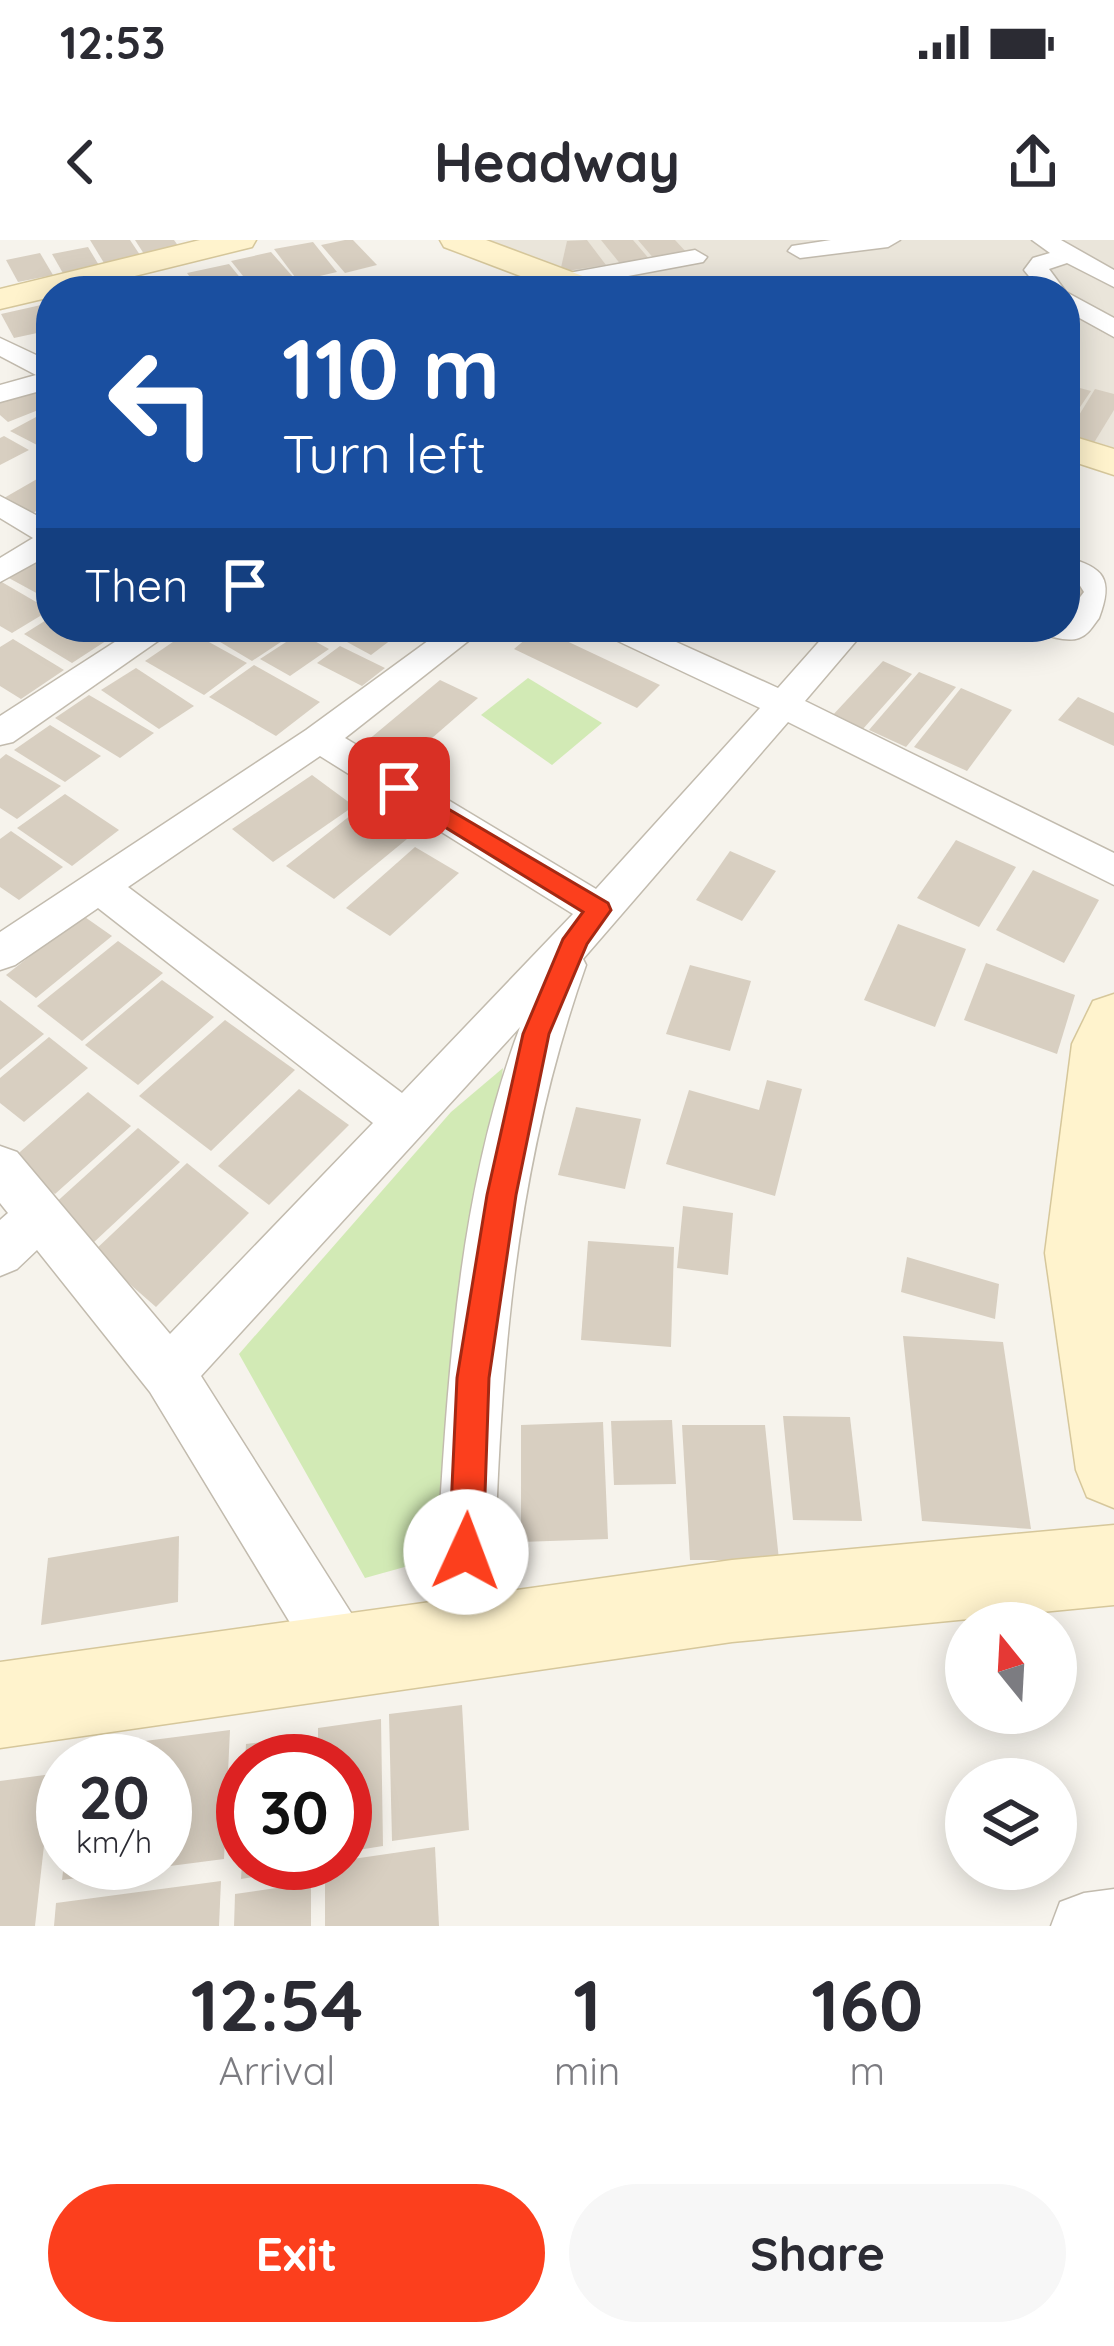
<!DOCTYPE html>
<style>
:root{--surface:#fff;--page:#f7f7f7;--text:#2b2b33;--muted:#7c7c81;--accent:#fc3f1d}
body{margin:0;font-family:Quicksand,sans-serif;background:var(--page);color:var(--text);height:100vh;display:flex;flex-direction:column;font-size:45px;white-space:nowrap}
*{box-sizing:border-box;margin:0}
p{font-size:39px;color:var(--muted)}
.icon{flex:none;width:66px;height:66px;fill:none;stroke:currentColor;stroke-width:2;stroke-linecap:round;stroke-linejoin:round}
.map{position:relative;height:1686px;overflow:hidden}
.details{display:flex;flex-direction:column;background:var(--surface);flex:1}
.details>*{flex:none}
.guide{position:absolute;left:36px;top:36px;width:1044px;height:366px;border-radius:48px;box-shadow:0 6px 30px #0003;background:#1a4fa0;color:#fff;overflow:hidden}
.needle{width:78px;rotate:342deg}
.tools{position:absolute;left:945px;top:1362px;display:grid;gap:24px}
.tools a{display:grid;place-items:center;width:132px;height:132px;border-radius:50%;background:var(--surface);box-shadow:0 6px 30px #0003;font-size:60px}
.speed{position:absolute;left:36px;top:1494px;display:flex;gap:24px;font-size:60px;font-weight:700;text-align:center}
.speed>*{display:grid;place-content:center;width:156px;height:156px;border-radius:50%;background:var(--surface);box-shadow:0 6px 30px #0003;line-height:1}
.speed small{font-size:30px;font-weight:400}
.speed .limit{border:18px solid #d22;background:#fff;color:#111}
.pin{position:absolute;display:grid;place-items:center;width:102px;height:102px;color:#fff;margin:-51px;border-radius:24px;box-shadow:0 6px 18px #0006}
.me{position:absolute;width:132px;margin:-66px;rotate:2deg;stroke-linejoin:round;filter:drop-shadow(0 0 9px #0008)}
.turn{display:flex;align-items:center;gap:42px;height:252px;padding:0 48px;font-size:54px}
.turn .icon{width:156px;height:156px;stroke-width:2.5}
.turn b{display:block;font-size:84px;line-height:102px}
.then{display:flex;align-items:center;height:114px;padding:0 48px;background:#0003;gap:24px;font-size:45px}
.eta{display:flex;justify-content:space-evenly;align-items:center;height:204px;text-align:center}
.eta b{font-size:72px;font-weight:800;line-height:84px}
.button{display:flex;gap:24px;margin-top:auto;padding:24px 48px}
.button a{flex:1;height:138px;border-radius:72px;background:var(--accent);color:#fff;font-size:48px;font-weight:800;line-height:138px;text-align:center}
.button a+a{background:var(--page);color:var(--text)}
.status{display:flex;justify-content:space-between;align-items:center;height:84px;padding:0 60px;background:var(--surface);direction:ltr}
.status svg{height:33px;fill:currentColor}
header{display:flex;justify-content:space-between;align-items:center;height:156px;padding:0 48px;background:var(--surface);font-size:54px;font-weight:800}
.map>svg:first-child{display:block}
.residential{fill:#eae5da}
.green{fill:#d2eab5}
.building{fill:#d8cfc1}
.lines{fill:none;stroke-linecap:round;stroke-linejoin:round}
.street-casing{stroke:#c2bbae;stroke-width:3}
.secondary-casing{stroke:#d6c79b;stroke-width:3}
.street{fill:#fff;fill-rule:evenodd}
.secondary{fill:#fff3cd;fill-rule:evenodd}
.route{fill:#fc3f1d;stroke:#a42913;stroke-width:3}
</style>
<div class="status"><b>12:53</b><svg viewBox="0 0 49 12"><path d="M0 12V9h3v3zM5 12V6h3v6zM10 12V3h3v9zM15 12V0h3v12zM26 1h20v11H26zM47 4h2v5h-2z"/></svg></div>
<header><svg class="icon" aria-label="back" viewBox="0 0 24 24"><path d="M15 5l-7 7 7 7"/></svg>Headway<svg class="icon" aria-label="share" viewBox="0 0 24 24"><path d="M12 15V3M7 8l5-5 5 5M5 13v7h14v-7"/></svg></header>
<div class="map">
<svg width="1114" height="1686" viewBox="0 0 1114 1686">
<rect width="100%" height="100%" fill="#f6f3ec"/>
<path class="residential" d="M 480,0 L 1114,0 L 1114,208 L 1065,192 L 1065,51 L 636,51 Z"/>
<g class="green">
<path d="M 528,438 L 602,483 L 552,525 L 481,475 Z"/>
<path d="M 503,828 L 437,1318 L 365,1338 L 239,1114 L 451,872 Z"/>
</g>
<g class="building">
<path d="M 90,0 L 130,0 L 140,15 L 104,23 Z"/>
<path d="M 135,0 L 174,0 L 179,7 L 144,14 Z"/>
<path d="M 345,0 L 353,0 L 377,25 L 345,33 L 321,5 Z"/>
<path d="M 587,0 L 606,25 L 560,32 L 567,1 Z"/>
<path d="M 601,0 L 633,0 L 651,21 L 622,26 Z"/>
<path d="M 638,0 L 675,0 L 688,14 L 655,20 Z"/>
<path d="M 313,2 L 337,32 L 298,41 L 274,9 Z"/>
<path d="M 88,7 L 100,27 L 64,35 L 52,14 Z"/>
<path d="M 271,12 L 294,38 L 301,46 L 255,51 L 231,21 Z"/>
<path d="M 40,13 L 53,35 L 18,42 L 6,20 Z"/>
<path d="M 229,24 L 251,51 L 200,51 L 187,33 Z"/>
<path d="M 184,36 L 196,51 L 151,51 L 146,44 Z"/>
<path d="M 41,65 L 51,90 L 14,98 L 1,74 Z"/>
<path d="M 1065,144 L 1091,151 L 1065,189 Z"/>
<path d="M 44,146 L 51,151 L 51,165 L 8,182 L 0,175 L 0,163 Z"/>
<path d="M 1095,149 L 1114,154 L 1114,170 L 1092,206 L 1065,198 Z"/>
<path d="M 51,169 L 51,197 L 37,205 L 10,191 Z"/>
<path d="M 4,196 L 29,210 L 0,225 L 0,198 Z"/>
<path d="M 51,231 L 51,262 L 33,273 L 4,258 Z"/>
<path d="M 46,313 L 51,316 L 51,361 L 7,337 Z"/>
<path d="M 1065,335 L 1089,344 L 1065,375 Z"/>
<path d="M 0,341 L 50,370 L 12,393 L 0,386 Z"/>
<path d="M 51,377 L 51,387 L 95,387 L 112,397 L 72,423 L 24,394 Z"/>
<path d="M 195,387 L 288,387 L 296,392 L 252,421 Z"/>
<path d="M 313,387 L 363,387 L 341,402 Z"/>
<path d="M 367,387 L 408,387 L 371,415 L 347,402 Z"/>
<path d="M 539,388 L 660,445 L 637,468 L 514,409 Z"/>
<path d="M 189,391 L 247,423 L 204,455 L 145,421 Z"/>
<path d="M 300,393 L 329,409 L 290,436 L 260,419 Z"/>
<path d="M 13,399 L 64,430 L 21,459 L 0,446 L 0,407 Z"/>
<path d="M 340,406 L 385,428 L 362,446 L 317,423 Z"/>
<path d="M 883,421 L 912,434 L 862,490 L 832,476 Z"/>
<path d="M 254,425 L 320,462 L 276,496 L 209,457 Z"/>
<path d="M 136,428 L 194,466 L 159,489 L 101,450 Z"/>
<path d="M 919,432 L 956,447 L 906,507 L 869,490 Z"/>
<path d="M 440,440 L 478,458 L 393,532 L 355,511 Z"/>
<path d="M 961,448 L 1012,470 L 967,531 L 914,507 Z"/>
<path d="M 89,455 L 154,493 L 120,518 L 55,478 Z"/>
<path d="M 1078,457 L 1114,473 L 1114,506 L 1058,480 Z"/>
<path d="M 50,485 L 101,516 L 65,542 L 14,510 Z"/>
<path d="M 6,514 L 61,546 L 17,579 L 0,568 L 0,519 Z"/>
<path d="M 312,535 L 354,566 L 273,622 L 232,589 Z"/>
<path d="M 65,554 L 119,590 L 72,626 L 17,588 Z"/>
<path d="M 360,568 L 407,599 L 334,659 L 286,626 Z"/>
<path d="M 11,591 L 63,627 L 19,660 L 0,647 L 0,599 Z"/>
<path d="M 956,600 L 1016,627 L 979,687 L 917,658 Z"/>
<path d="M 415,607 L 459,633 L 390,696 L 346,668 Z"/>
<path d="M 730,611 L 776,631 L 742,681 L 696,660 Z"/>
<path d="M 1033,630 L 1099,660 L 1064,723 L 996,690 Z"/>
<path d="M 82,675 L 112,696 L 36,758 L 6,735 Z"/>
<path d="M 898,684 L 966,709 L 935,787 L 864,760 Z"/>
<path d="M 118,701 L 163,733 L 82,801 L 37,766 Z"/>
<path d="M 986,723 L 1075,755 L 1057,814 L 964,780 Z"/>
<path d="M 690,725 L 751,741 L 730,811 L 666,794 Z"/>
<path d="M 162,740 L 214,777 L 138,845 L 85,805 Z"/>
<path d="M 0,760 L 44,794 L 0,830 Z"/>
<path d="M 225,780 L 295,830 L 211,911 L 139,856 Z"/>
<path d="M 49,797 L 88,828 L 24,882 L 0,863 L 0,838 Z"/>
<path d="M 767,840 L 802,849 L 775,956 L 666,924 L 689,850 L 759,870 Z"/>
<path d="M 299,849 L 349,885 L 269,965 L 218,926 Z"/>
<path d="M 88,852 L 131,886 L 55,954 L 12,919 Z"/>
<path d="M 576,867 L 641,879 L 625,949 L 558,935 Z"/>
<path d="M 138,888 L 180,922 L 93,1003 L 51,967 Z"/>
<path d="M 187,923 L 249,973 L 156,1067 L 93,1012 Z"/>
<path d="M 683,966 L 733,973 L 728,1035 L 677,1028 Z"/>
<path d="M 588,1001 L 674,1007 L 671,1107 L 581,1100 Z"/>
<path d="M 907,1017 L 999,1044 L 995,1079 L 901,1052 Z"/>
<path d="M 903,1096 L 1003,1102 L 1031,1289 L 922,1281 Z"/>
<path d="M 783,1176 L 850,1177 L 862,1281 L 793,1280 Z"/>
<path d="M 672,1180 L 676,1244 L 614,1245 L 611,1181 Z"/>
<path d="M 603,1182 L 608,1299 L 521,1302 L 521,1185 Z"/>
<path d="M 682,1185 L 765,1185 L 779,1320 L 690,1320 Z"/>
<path d="M 179,1296 L 178,1362 L 41,1385 L 48,1318 Z"/>
<path d="M 462,1465 L 469,1590 L 392,1601 L 389,1474 Z"/>
<path d="M 381,1479 L 383,1606 L 345,1612 L 345,1521 L 318,1521 L 318,1488 Z"/>
<path d="M 230,1490 L 224,1619 L 62,1640 L 64,1623 L 165,1623 L 165,1521 L 74,1521 L 75,1510 Z"/>
<path d="M 307,1497 L 306,1521 L 245,1521 L 246,1504 Z"/>
<path d="M 52,1534 L 35,1686 L 0,1686 L 0,1541 Z"/>
<path d="M 435,1607 L 439,1686 L 325,1686 L 325,1623 Z"/>
<path d="M 242,1623 L 304,1623 L 304,1629 L 241,1639 Z"/>
<path d="M 221,1641 L 219,1686 L 54,1686 L 56,1663 Z"/>
<path d="M 311,1643 L 311,1686 L 234,1686 L 235,1654 Z"/>
</g>
<g class="lines">
<defs>
<g id="street">
<path d="M 831,0 L 900,0 L 888,7 L 800,18 L 788,11 L 792,6 Z"/>
<path d="M 1032,0 L 1061,0 L 1114,30 L 1114,47 L 1067,23 L 1049,29 L 1066,52 L 1114,78 L 1114,97 L 1065,70 L 1065,51 L 1041,51 L 1024,30 L 1033,18 L 1050,13 Z"/>
<path d="M 695,10 L 707,17 L 703,22 L 548,51 L 496,51 L 508,44 Z"/>
<path d="M 0,98 L 51,122 L 51,148 L 0,162 L 0,145 L 36,135 L 0,116 Z"/>
<path d="M 0,256 L 51,283 L 51,314 L 0,342 L 0,318 L 33,298 L 0,278 Z"/>
<path d="M 1065,317 C 1104,327 1114,339 1099,378 C 1093,386 1088,395 1079,398 C 1068,402 1053,397 1041,394 L 1036,387 L 1065,387 L 1065,377 L 1084,352 L 1079,344 L 1065,338 Z"/>
<path d="M 138,387 L 178,387 L 13,502 L 0,505 L 0,476 Z"/>
<path d="M 447,387 L 486,387 L 345,498 L 596,649 L 760,468 L 603,394 L 598,387 L 643,387 L 778,448 L 832,387 L 868,387 L 805,461 L 1114,613 L 1114,645 L 788,482 L 583,719 L 586,725 C 506,951 499,1164 492,1400 L 483,1421 L 462,1430 L 441,1421 C 424,1381 436,1328 439,1285 C 449,1119 461,944 520,787 L 201,1136 L 365,1395 L 374,1416 L 365,1437 L 344,1446 L 323,1437 L 150,1152 L 37,1010 L 17,1029 L 0,1036 L 0,980 L 8,973 L 0,963 L 0,906 L 17,912 L 170,1094 L 373,883 L 98,668 L 15,725 L 0,730 L 0,692 L 306,490 ZM 320,516 L 573,674 L 402,853 L 128,647 Z"/>
<path d="M 1114,1649 L 1114,1686 L 1051,1686 L 1060,1662 L 1084,1653 Z"/>
</g>
<g id="secondary">
<path d="M 200,0 L 256,0 L 252,7 L 74,51 L 51,51 L 51,57 L 0,69 L 0,49 Z"/>
<path d="M 440,0 L 486,0 L 604,44 L 609,51 L 560,51 L 444,7 Z"/>
<path d="M 1065,194 L 1114,209 L 1114,235 L 1065,219 Z"/>
<path d="M 1114,754 L 1114,1268 L 1087,1257 L 1076,1230 L 1045,1013 L 1072,804 L 1093,761 Z"/>
<path d="M 1114,1285 L 1114,1365 L 732,1402 L 0,1508 L 0,1422 L 732,1320 Z"/>
</g>
</defs>
<use href="#street" class="street-casing"/>
<use href="#secondary" class="secondary-casing"/>
<use href="#street" class="street"/>
<use href="#secondary" class="secondary"/>
</g>
<path class="route" d="M 399,540 L 608,663 L 611,670 L 587,704 L 549,794 L 516,955 L 489,1138 L 483,1312 L 478,1324 L 466,1329 L 454,1324 L 449,1312 L 457,1138 L 487,955 L 523,794 L 563,699 L 583,672 L 391,554 L 391,542 Z"/>
</svg>
<div class="tools">
<a><svg class="needle" viewBox="-14 -14 28 28"><path d="M0-13l5 13h-10z" fill="#e53935"/><path d="M0 13l5-13h-10z" fill="#7c7c81"/></svg></a>
<a><svg class="icon" aria-label="layers" viewBox="0 0 24 24"><path d="M12 4l9 5-9 5-9-5zM3 14l9 5 9-5"/></svg></a>
</div>
<div class="speed"><div>20<small>km/h</small></div><div class="limit">30</div></div>
<div class="pin" style="left:399px;top:548px;background:#d93025"><svg class="icon" aria-label="arrive" viewBox="0 0 24 24"><path d="M6 21V4h12l-3 4 3 4H6"/></svg></div>
<svg class="me" style="left:466px;top:1312px" viewBox="-20 -20 40 40"><circle r="19" fill="#fff"/><path d="M0-13L10 11 0 6-10 11z" fill="#fc3f1d"/></svg>
<div class="guide">
<div class="turn"><svg class="icon" aria-label="left" viewBox="0 0 24 24"><path d="M17 20v-9H6M10 6l-5 5 5 5"/></svg><div><b>110 m</b>Turn left</div></div>
<div class="then">Then<svg class="icon" aria-label="arrive" viewBox="0 0 24 24"><path d="M6 21V4h12l-3 4 3 4H6"/></svg></div>
</div>
</div>
<section class="details">
<div class="eta">
<div><b>12:54</b><p>Arrival</p></div>
<div><b>1</b><p>min</p></div>
<div><b>160</b><p>m</p></div>
</div>
<div class="button"><a>Exit</a><a>Share</a></div>
</section>
